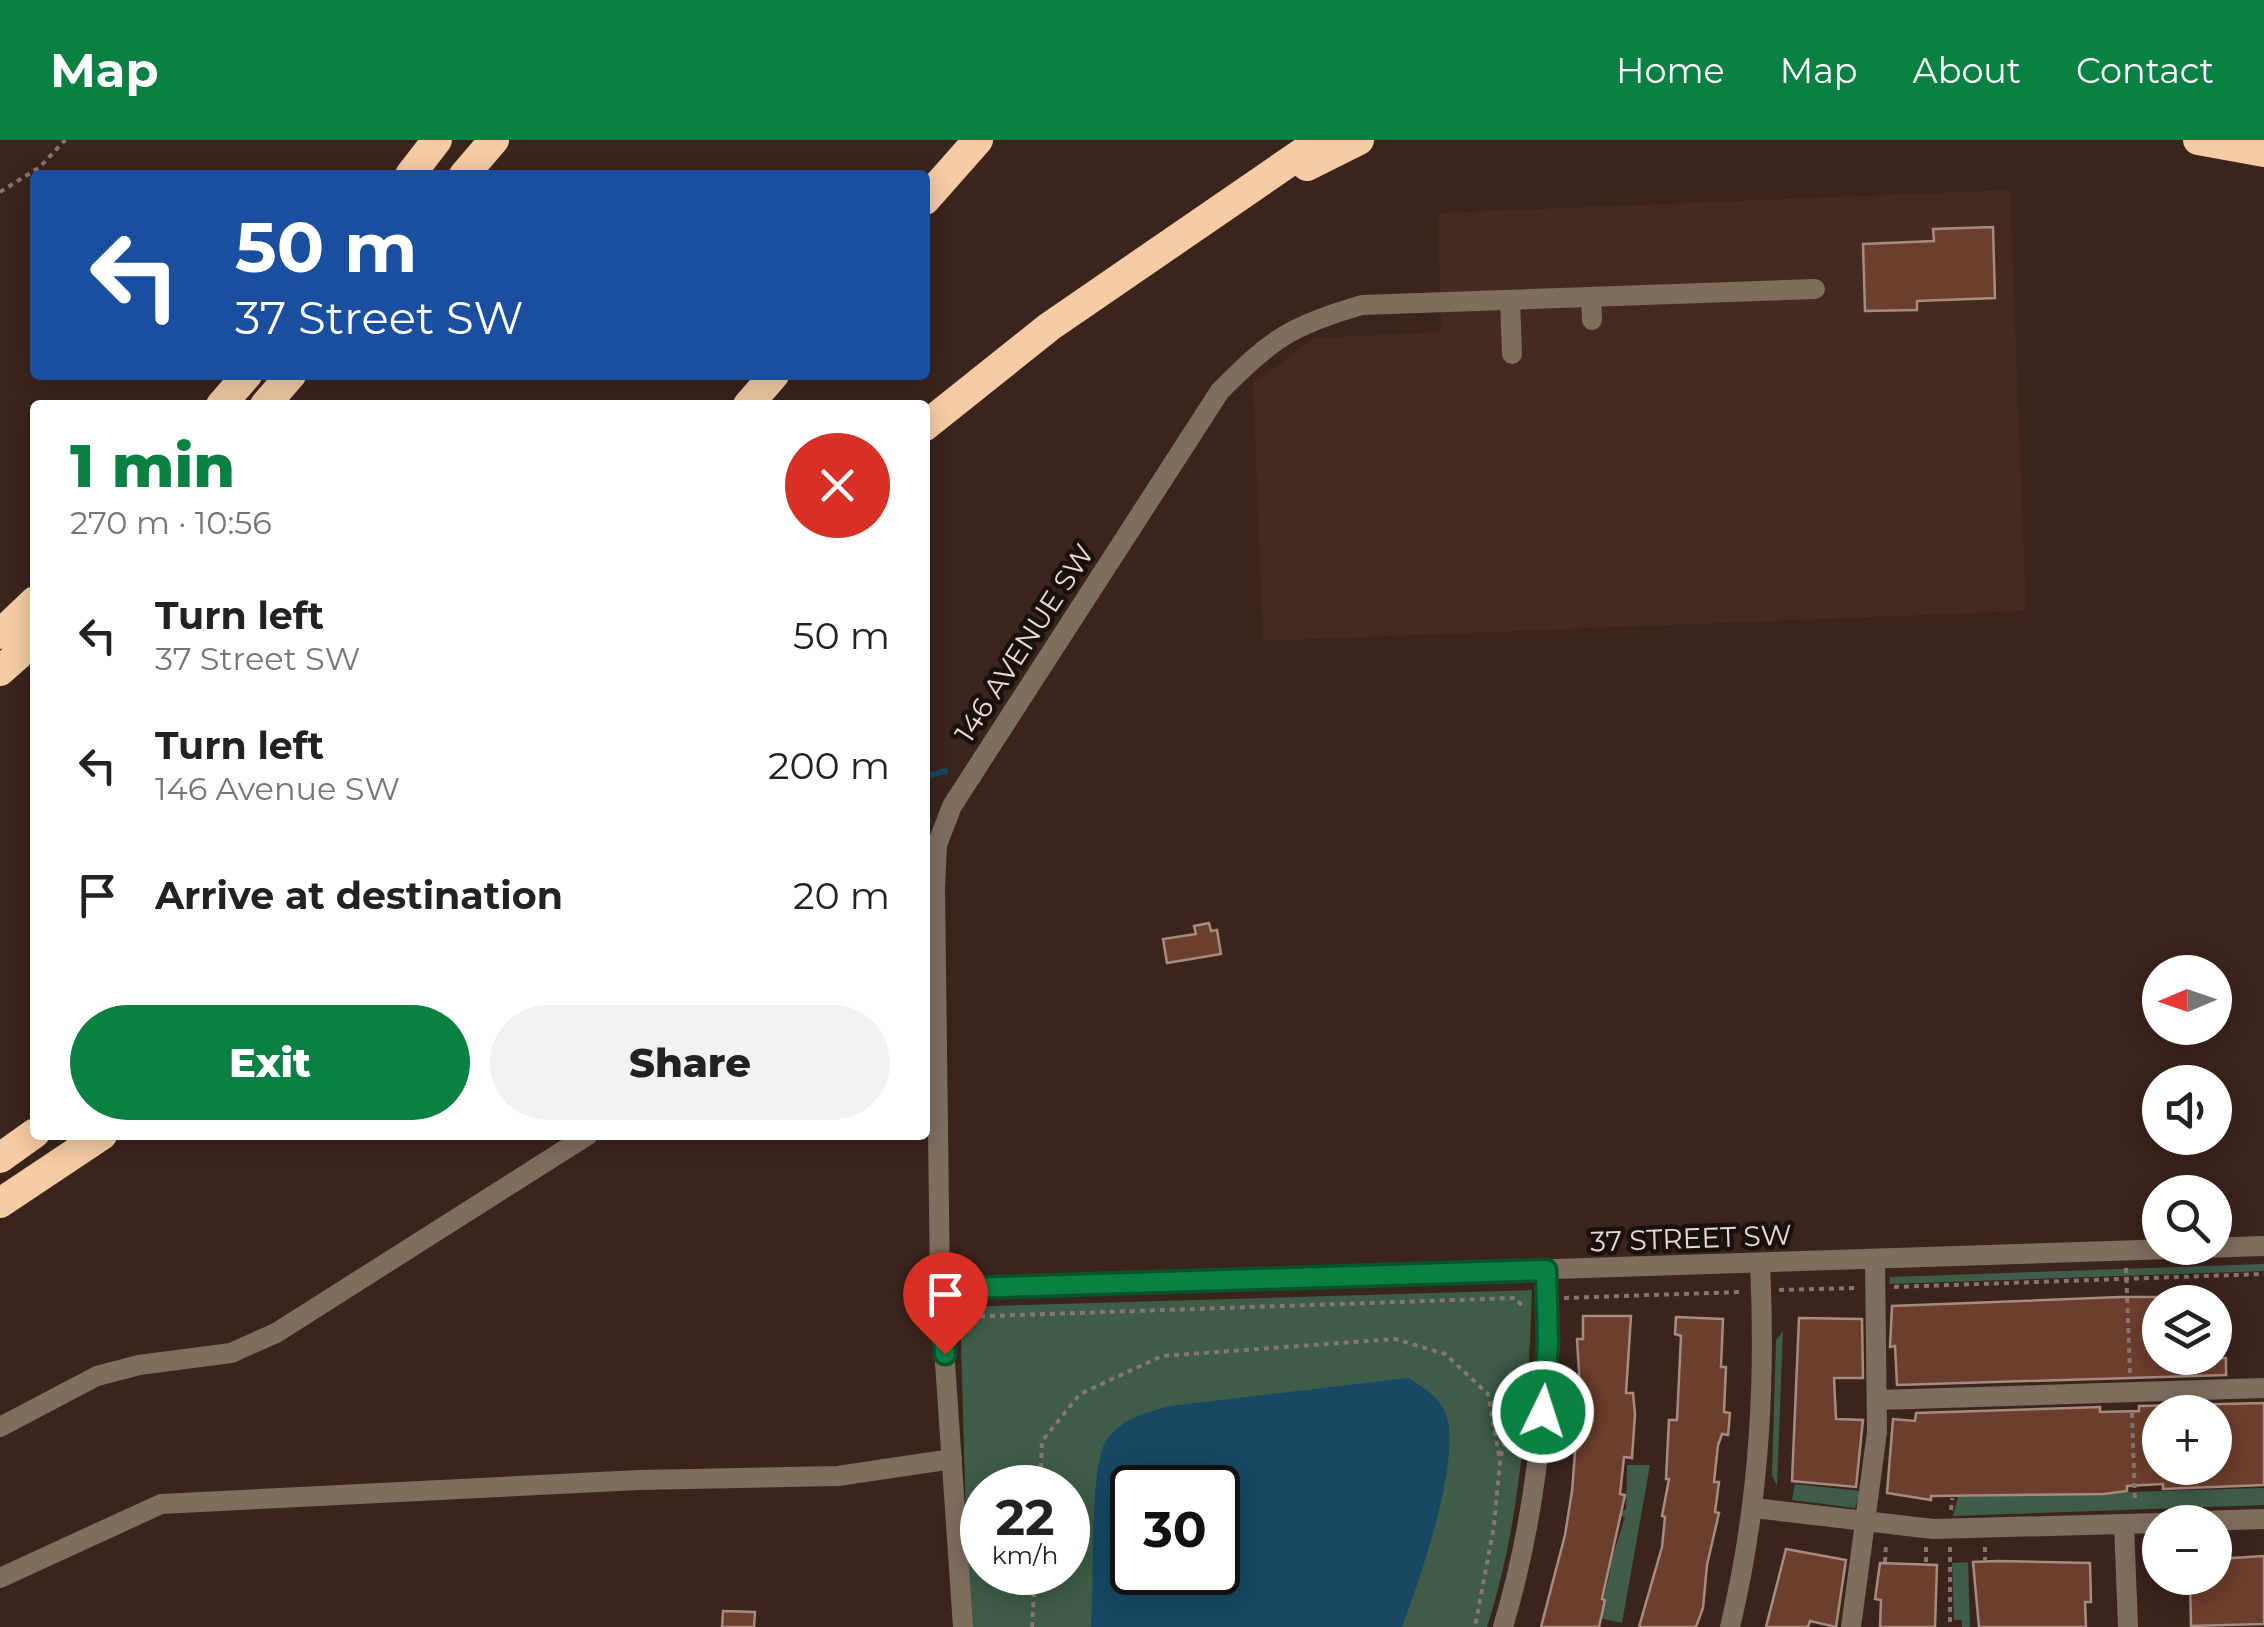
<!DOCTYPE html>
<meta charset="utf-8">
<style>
:root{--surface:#fff;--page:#f2f2f2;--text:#222;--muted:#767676;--accent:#0b8043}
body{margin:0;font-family:Montserrat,sans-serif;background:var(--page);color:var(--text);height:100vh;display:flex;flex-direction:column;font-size:38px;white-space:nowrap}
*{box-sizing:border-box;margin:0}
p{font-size:32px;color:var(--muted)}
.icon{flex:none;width:55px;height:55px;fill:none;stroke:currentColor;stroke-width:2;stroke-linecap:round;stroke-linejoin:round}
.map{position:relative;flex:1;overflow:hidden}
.details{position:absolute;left:30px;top:260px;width:900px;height:740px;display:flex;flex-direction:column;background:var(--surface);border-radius:10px;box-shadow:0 5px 25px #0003}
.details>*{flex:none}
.guide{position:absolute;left:30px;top:30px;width:900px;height:210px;border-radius:10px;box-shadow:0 5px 25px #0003;background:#1a4fa0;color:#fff;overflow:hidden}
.needle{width:65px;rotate:268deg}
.controls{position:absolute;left:2142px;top:815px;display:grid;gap:20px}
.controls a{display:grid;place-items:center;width:90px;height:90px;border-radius:50%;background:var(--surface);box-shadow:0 5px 25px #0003;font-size:50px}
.speed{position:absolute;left:960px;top:1325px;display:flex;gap:20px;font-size:50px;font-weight:700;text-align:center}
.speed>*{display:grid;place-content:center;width:130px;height:130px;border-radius:50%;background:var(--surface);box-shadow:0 5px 25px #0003;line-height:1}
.speed small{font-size:25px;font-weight:400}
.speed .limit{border:5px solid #111;border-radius:15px;background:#fff;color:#111}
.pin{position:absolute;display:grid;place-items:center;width:85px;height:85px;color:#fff;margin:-102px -42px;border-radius:50% 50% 50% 0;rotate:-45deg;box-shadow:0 0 10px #0007}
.pin .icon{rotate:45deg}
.me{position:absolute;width:110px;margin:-55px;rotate:4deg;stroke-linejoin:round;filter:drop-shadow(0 0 8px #0008)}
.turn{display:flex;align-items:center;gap:35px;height:210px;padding:0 40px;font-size:45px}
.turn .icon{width:130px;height:130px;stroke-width:2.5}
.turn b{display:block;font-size:70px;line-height:85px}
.round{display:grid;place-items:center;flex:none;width:105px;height:105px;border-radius:52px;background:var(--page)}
.summary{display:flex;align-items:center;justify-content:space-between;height:170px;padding:0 40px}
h1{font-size:60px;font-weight:800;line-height:75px;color:var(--accent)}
.primary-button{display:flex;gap:20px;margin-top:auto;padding:20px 40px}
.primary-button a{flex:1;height:115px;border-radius:60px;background:var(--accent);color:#fff;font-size:40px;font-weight:800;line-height:115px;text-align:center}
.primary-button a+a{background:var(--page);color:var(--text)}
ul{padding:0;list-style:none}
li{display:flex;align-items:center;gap:30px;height:130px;padding:0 40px}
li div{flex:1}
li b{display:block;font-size:38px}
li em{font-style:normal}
header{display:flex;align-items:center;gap:60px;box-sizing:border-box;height:140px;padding:0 50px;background:var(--accent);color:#fff}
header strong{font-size:48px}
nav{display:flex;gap:55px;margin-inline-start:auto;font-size:35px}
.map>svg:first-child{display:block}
.built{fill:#46291f}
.green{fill:#3e5c47;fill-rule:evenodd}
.water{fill:#174864;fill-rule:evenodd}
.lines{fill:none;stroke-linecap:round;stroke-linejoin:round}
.stream{stroke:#174864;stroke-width:6}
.building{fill:#6c3e2d;stroke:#a78b81;stroke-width:2.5;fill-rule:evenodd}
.path{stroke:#88756e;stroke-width:4;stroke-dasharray:5 5;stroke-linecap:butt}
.minor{stroke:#7e6e5e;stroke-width:20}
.highway{stroke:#f5cca4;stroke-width:30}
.route-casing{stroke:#07532c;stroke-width:25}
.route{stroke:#0b8043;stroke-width:18}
.labels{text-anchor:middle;stroke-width:9;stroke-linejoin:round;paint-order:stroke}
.street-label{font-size:28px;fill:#e9dad4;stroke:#1a100c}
</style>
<header>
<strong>Map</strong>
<nav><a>Home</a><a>Map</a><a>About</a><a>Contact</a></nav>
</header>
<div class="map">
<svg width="2264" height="1487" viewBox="0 0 2264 1487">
<rect width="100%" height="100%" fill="#3a241c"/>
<path class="built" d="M 2010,50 L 2026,471 L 1263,501 L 1253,244 L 1314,198 L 1441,192 L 1438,73 Z"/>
<g class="green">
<path d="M 2264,1124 L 2264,1131 L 1889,1144 L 1890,1137 Z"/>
<path d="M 1532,1150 C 1528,1263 1522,1379 1487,1487 L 969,1487 L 960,1167 ZM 982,1348 L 1068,1348 L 1068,1432 L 982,1432 ZM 1132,1348 L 1218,1348 L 1218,1432 L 1132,1432 Z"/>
<path d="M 1783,1191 L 1777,1346 L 1772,1335 L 1776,1200 Z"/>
<path d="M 1627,1325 L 1650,1325 L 1622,1483 L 1599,1478 L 1611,1428 L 1583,1421 L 1611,1422 L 1625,1377 L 1609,1374 L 1626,1370 Z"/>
<path d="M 1795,1344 L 1861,1351 L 1855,1368 L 1792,1360 Z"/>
<path d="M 2264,1348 L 2264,1365 L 1953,1376 L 1958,1357 Z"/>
<path d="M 1968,1422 L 1970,1487 L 1962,1487 L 1962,1480 L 1954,1480 L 1952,1423 Z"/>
</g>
<path class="water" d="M 1408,1238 C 1424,1248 1439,1256 1446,1275 C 1462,1319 1419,1442 1402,1487 L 1091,1487 C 1094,1448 1090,1334 1104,1305 C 1116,1280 1146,1273 1170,1266 ZM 1132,1348 L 1218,1348 L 1218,1432 L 1132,1432 Z"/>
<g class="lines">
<path class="stream" d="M 925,637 L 945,631"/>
</g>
<g class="building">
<path d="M 1993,87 L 1995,158 L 1917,161 L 1917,170 L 1865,171 L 1863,104 L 1934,101 L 1933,89 Z"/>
<path d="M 1209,783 L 1211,791 L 1217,790 L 1221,814 L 1167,823 L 1163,799 L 1196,794 L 1194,786 Z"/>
<path d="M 2120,1157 L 2160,1157 L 2160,1218 L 2226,1218 L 2226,1235 L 1897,1245 L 1895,1206 L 1890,1207 L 1892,1166 Z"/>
<path d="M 1583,1176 L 1631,1176 L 1626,1253 L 1633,1253 L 1635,1274 L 1632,1318 L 1624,1317 L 1620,1354 L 1625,1355 L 1602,1459 L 1605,1460 L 1599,1487 L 1541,1487 L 1565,1395 L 1572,1351 L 1580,1248 L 1577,1199 L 1583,1199 Z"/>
<path d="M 1676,1177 L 1723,1179 L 1721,1227 L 1726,1227 L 1724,1272 L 1730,1273 L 1728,1295 L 1722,1294 L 1718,1305 L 1714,1342 L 1719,1342 L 1715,1372 L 1719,1373 L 1707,1425 L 1703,1468 L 1696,1487 L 1639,1487 L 1662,1407 L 1665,1377 L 1662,1376 L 1669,1339 L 1666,1339 L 1669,1280 L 1677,1280 L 1681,1196 L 1675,1194 Z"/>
<path d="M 1799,1178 L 1862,1179 L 1863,1238 L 1834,1238 L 1836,1279 L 1863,1280 L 1856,1347 L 1792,1341 Z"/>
<path d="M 2264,1263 L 2264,1345 L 2163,1349 L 2163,1344 L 2127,1346 L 2127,1351 L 2104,1354 L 1931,1356 L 1931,1360 L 1887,1353 L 1893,1279 L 1915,1281 L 1916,1273 L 2100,1267 L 2100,1272 L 2139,1271 L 2139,1266 ZM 2159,1272 L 2215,1272 L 2215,1328 L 2160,1328 Z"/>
<path d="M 1786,1409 L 1846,1420 L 1836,1487 L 1810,1481 L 1808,1487 L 1766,1487 Z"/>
<path d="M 2264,1416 L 2264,1484 L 2191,1486 L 2190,1438 L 2216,1438 L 2216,1419 Z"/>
<path d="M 1998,1421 L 2090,1423 L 2091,1462 L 2085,1462 L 2086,1487 L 1979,1487 L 1973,1422 Z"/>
<path d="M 1880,1423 L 1937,1425 L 1935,1487 L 1880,1487 L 1881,1460 L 1875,1459 Z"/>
<path d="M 723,1471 L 755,1472 L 754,1487 L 722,1487 Z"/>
</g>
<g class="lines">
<g class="path">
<path d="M 0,52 L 40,27 L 65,0"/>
<path d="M 2126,1128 L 2130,1233"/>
<path d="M 1894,1147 L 2264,1134"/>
<path d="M 1779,1150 L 1854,1148"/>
<path d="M 1564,1158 L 1740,1152"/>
<path d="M 960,1177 L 1515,1158 L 1525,1169"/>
<path d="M 2132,1273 L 2135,1363"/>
<path d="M 1501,1316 L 1522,1239"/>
<path d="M 1040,1348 L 1042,1301 L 1080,1254 L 1162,1216 L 1395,1199 L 1445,1214 L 1488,1254 L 1500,1321 L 1494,1386 L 1475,1487"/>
<path d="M 1951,1370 L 1952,1358"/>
<path d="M 1950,1407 L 1950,1487"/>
<path d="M 1985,1407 L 1985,1421"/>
<path d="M 1885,1422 L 1886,1404"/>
<path d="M 1926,1422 L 1926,1407"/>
<path d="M 1032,1487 L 1035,1432"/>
</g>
<g class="minor">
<path d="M 1591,158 L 1592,180"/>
<path d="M 1510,160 L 1512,214"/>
<path d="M 940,1149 L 2264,1106"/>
<path d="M 1878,1260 L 2264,1248"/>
<path d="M 0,1287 L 97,1236 L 139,1225 L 231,1213 L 276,1193 L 588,995"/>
<path d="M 1754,1368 L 1933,1389 L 2160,1383"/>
<path d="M 2164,1382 L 2264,1379"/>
<path d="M 2124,1384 L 2128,1487"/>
<path d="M 0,1438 L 161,1364 L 639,1340 L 838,1336 L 952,1319"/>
<path d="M 963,1487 L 940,1149 L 935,747 L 937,705 L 952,666 L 1220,251 C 1271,199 1292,185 1362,165 L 1815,149"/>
<path d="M 1503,1487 C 1538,1370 1549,1252 1546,1130"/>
<path d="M 1730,1487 C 1759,1367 1766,1247 1760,1124"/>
<path d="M 1851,1487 L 1877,1292 L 1875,1120"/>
</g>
<g class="highway">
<path d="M 2198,0 L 2264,12"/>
<path d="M 1307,26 L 1359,0"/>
<path d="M 410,35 L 437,0"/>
<path d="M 464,35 L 494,0"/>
<path d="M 925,60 L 978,0"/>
<path d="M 221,265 L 247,235"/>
<path d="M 265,265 L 291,235"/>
<path d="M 748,265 L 774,235"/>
<path d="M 925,286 L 1049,187 L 1321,0"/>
<path d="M 0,494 L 35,461"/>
<path d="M 0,531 L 35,500"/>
<path d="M 0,1018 L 35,993"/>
<path d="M 0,1063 L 102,995"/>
</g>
</g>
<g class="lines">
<defs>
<path id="route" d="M 945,1214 L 940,1149 L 1546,1130 L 1548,1202 L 1543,1272"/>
</defs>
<use href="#route" class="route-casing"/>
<use href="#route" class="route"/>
</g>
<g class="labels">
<g class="street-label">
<text transform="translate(1024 503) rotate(-57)" y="10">146 AVENUE SW</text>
<text transform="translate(1691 1098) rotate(-2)" y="10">37 STREET SW</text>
</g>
</g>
</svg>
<div class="controls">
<a><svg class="needle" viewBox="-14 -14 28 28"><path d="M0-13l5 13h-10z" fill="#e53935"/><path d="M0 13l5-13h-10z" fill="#767676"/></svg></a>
<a><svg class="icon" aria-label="sound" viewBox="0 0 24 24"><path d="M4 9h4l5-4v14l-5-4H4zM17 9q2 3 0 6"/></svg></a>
<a><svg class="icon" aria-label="search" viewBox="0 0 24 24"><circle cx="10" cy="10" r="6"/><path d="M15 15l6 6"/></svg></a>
<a><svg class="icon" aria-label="layers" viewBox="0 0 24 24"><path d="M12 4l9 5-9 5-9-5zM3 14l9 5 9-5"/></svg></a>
<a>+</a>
<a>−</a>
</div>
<div class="speed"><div>22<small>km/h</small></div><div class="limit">30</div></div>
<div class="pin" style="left:945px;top:1214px;background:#d93025"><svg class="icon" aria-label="arrive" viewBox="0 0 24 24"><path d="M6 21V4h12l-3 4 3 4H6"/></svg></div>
<svg class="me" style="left:1543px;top:1272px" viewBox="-20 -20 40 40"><circle r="17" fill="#0b8043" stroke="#fff" stroke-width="3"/><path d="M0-11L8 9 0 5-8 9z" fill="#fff"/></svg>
<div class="guide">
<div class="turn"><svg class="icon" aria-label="left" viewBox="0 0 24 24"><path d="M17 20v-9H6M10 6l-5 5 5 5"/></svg><div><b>50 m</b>37 Street SW</div></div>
</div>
<section class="details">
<div class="summary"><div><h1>1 min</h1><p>270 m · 10:56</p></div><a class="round" style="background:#d93025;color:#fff"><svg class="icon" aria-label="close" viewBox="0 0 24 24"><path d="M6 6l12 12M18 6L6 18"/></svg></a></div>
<ul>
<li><svg class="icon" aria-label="left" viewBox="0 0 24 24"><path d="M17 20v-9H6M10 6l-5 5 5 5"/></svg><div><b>Turn left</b><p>37 Street SW</p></div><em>50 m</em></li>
<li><svg class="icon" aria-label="left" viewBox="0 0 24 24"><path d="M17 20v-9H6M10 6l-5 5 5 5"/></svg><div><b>Turn left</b><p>146 Avenue SW</p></div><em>200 m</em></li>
<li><svg class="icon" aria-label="arrive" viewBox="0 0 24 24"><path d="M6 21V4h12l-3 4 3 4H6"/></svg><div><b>Arrive at destination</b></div><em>20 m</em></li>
</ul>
<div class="primary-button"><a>Exit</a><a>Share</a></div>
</section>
</div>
